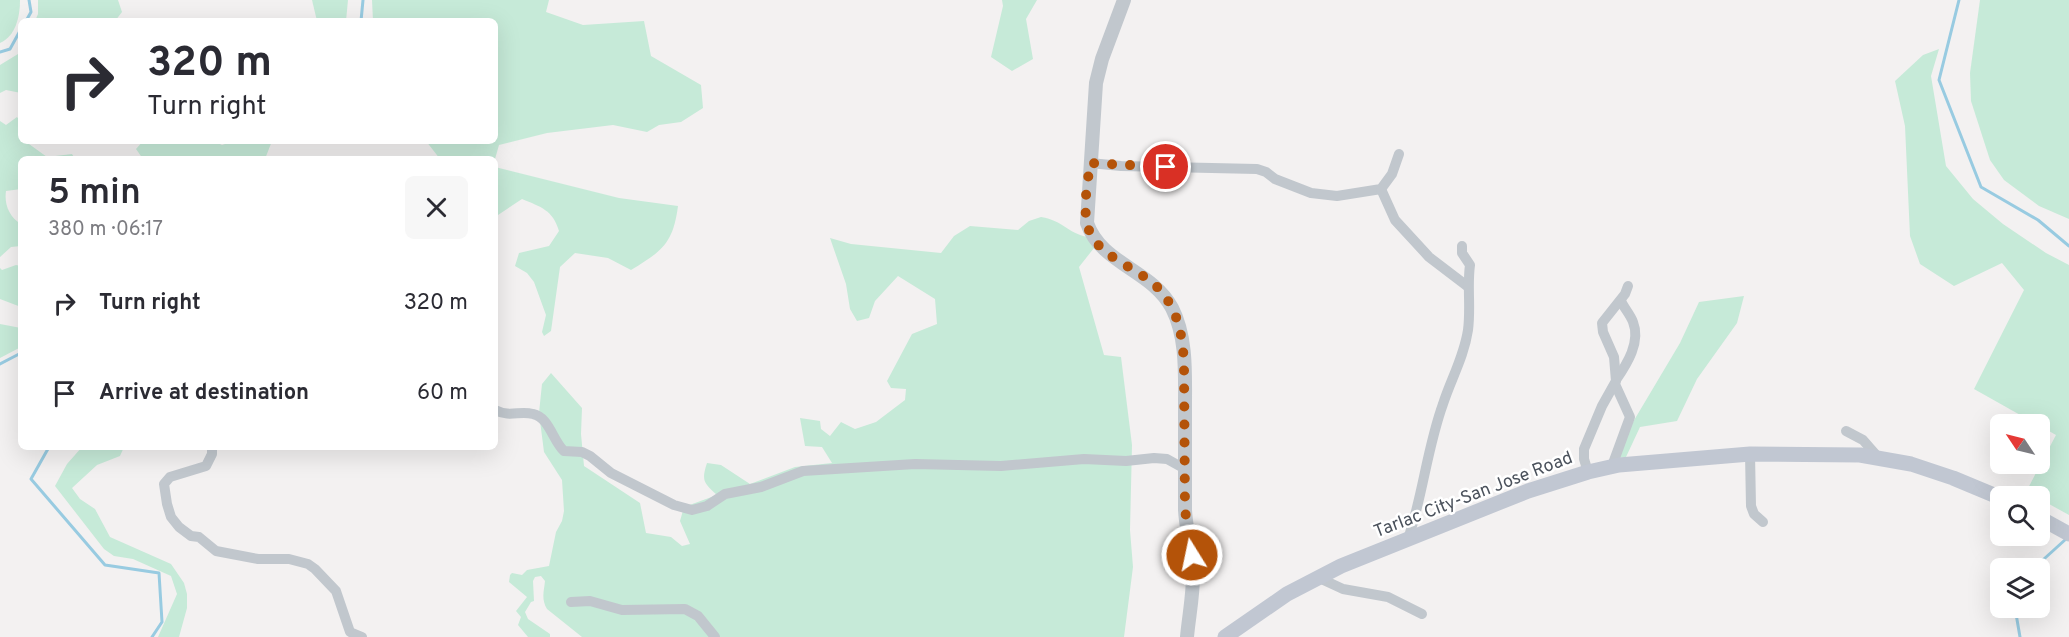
<!DOCTYPE html>
<meta charset="utf-8">
<style>
:root{--surface:#fff;--page:#f7f7f7;--text:#2b2b33;--muted:#7c7c81}
body{margin:0;font-family:Overpass,sans-serif;background:var(--page);color:var(--text);height:100vh;display:flex;flex-direction:column;font-size:22px;white-space:nowrap}
*{box-sizing:border-box;margin:0}
p{font-size:20px;color:var(--muted)}
.icon{flex:none;width:33px;height:33px;fill:none;stroke:currentColor;stroke-width:2;stroke-linecap:round;stroke-linejoin:round}
.map{position:relative;flex:1;overflow:hidden}
.panel{position:absolute;left:18px;top:156px;width:480px;height:294px;display:flex;flex-direction:column;background:var(--surface);border-radius:9px;box-shadow:0 6px 24px #0002}
.panel>*{flex:none}
.guide{position:absolute;left:18px;top:18px;width:480px;height:126px;border-radius:9px;box-shadow:0 6px 24px #0002;background:#fff;color:var(--text);overflow:hidden}
.needle{width:39px;rotate:305deg}
.buttons{position:absolute;left:1990px;top:414px;display:grid;gap:12px}
.buttons a{display:grid;place-items:center;width:60px;height:60px;border-radius:9px;background:var(--surface);box-shadow:0 6px 24px #0002;font-size:30px}
.pin{position:absolute;display:grid;place-items:center;width:51px;height:51px;color:#fff;margin:-26px;border:3px solid #fff;border-radius:50%;box-shadow:0 2px 6px #0007}
.me{position:absolute;width:66px;margin:-33px;rotate:350deg;stroke-linejoin:round;filter:drop-shadow(0 0 4px #0008)}
.turn{display:flex;align-items:center;gap:21px;height:126px;padding:0 30px;font-size:27px}
.turn .icon{width:78px;height:78px;stroke-width:2.5}
.turn b{display:block;font-size:42px;line-height:51px}
.round{display:grid;place-items:center;flex:none;width:63px;height:63px;border-radius:9px;background:var(--page)}
.overview{display:flex;align-items:center;justify-content:space-between;height:102px;padding:0 30px}
h1{font-size:36px;font-weight:600;line-height:45px}
ul{padding:0;list-style:none}
li{display:flex;align-items:center;gap:18px;height:90px;padding:0 30px}
li div{flex:1}
li b{display:block;font-size:22px}
li em{font-style:normal}
.map>svg:first-child{display:block}
.green{fill:#c6ead8}
.lines{fill:none;stroke-linecap:round;stroke-linejoin:round}
.stream{stroke:#98cbe1;stroke-width:3}
.minor{stroke:#c1c7cd;stroke-width:10}
.tertiary{stroke:#c1c7cd;stroke-width:14}
.secondary{stroke:#c1c7d2;stroke-width:15}
.route{stroke:#b45309;stroke-width:10;stroke-dasharray:0 18}
.labels{text-anchor:middle;stroke-width:5;stroke-linejoin:round;paint-order:stroke}
.street-label{font-size:18px;fill:#4b525c;stroke:#fff}
</style>
<div class="map">
<svg width="2069" height="637" viewBox="0 0 2069 637">
<rect width="100%" height="100%" fill="#f3f1f1"/>
<g class="green">
<path d="M 0,0 L 20,0 C 20,16 16,36 0,43 Z"/>
<path d="M 38,0 L 118,0 L 122,12 L 115,21 L 35,21 L 38,14 Z"/>
<path d="M 312,0 L 348,0 L 346,21 L 317,21 Z"/>
<path d="M 372,0 L 549,0 L 546,12 L 583,25 L 644,21 L 651,56 L 701,85 L 703,108 L 681,122 L 659,125 L 647,132 L 613,125 L 547,133 L 499,145 L 495,159 L 440,159 L 426,141 L 495,141 L 495,21 L 373,21 Z"/>
<path d="M 1002,0 L 1037,0 L 1026,19 L 1033,59 L 1012,71 L 991,57 L 1003,6 Z"/>
<path d="M 1980,0 L 2069,0 L 2069,219 L 2039,206 L 2004,180 L 1990,160 L 1971,101 L 1970,73 Z"/>
<path d="M 21,48 L 21,93 L 6,90 L 0,93 L 0,65 L 18,54 Z"/>
<path d="M 1939,49 L 1931,76 L 1946,166 L 1973,199 L 2003,224 L 2046,253 L 2069,265 L 2069,515 L 2040,499 L 2040,496 L 2026,492 L 2056,435 L 1974,389 L 2024,290 L 2002,263 L 1954,286 L 1920,264 L 1910,236 L 1905,126 L 1895,81 L 1923,55 Z"/>
<path d="M 17,117 L 21,122 L 21,141 L 29,141 L 29,144 L 47,157 L 72,154 L 75,159 L 21,159 L 21,189 L 6,191 C 4,204 9,217 21,224 L 21,246 L 11,247 L 0,257 L 0,121 L 6,125 Z"/>
<path d="M 143,141 L 214,141 L 222,145 L 234,141 L 272,141 L 265,159 L 143,159 L 136,149 Z"/>
<path d="M 495,167 L 619,198 L 678,206 C 673,244 662,251 631,270 L 608,258 L 575,253 L 560,267 L 551,331 L 544,336 L 542,332 L 546,315 L 534,282 L 527,273 L 515,266 L 519,253 L 549,246 L 559,231 C 553,210 541,207 522,199 L 495,217 Z"/>
<path d="M 1041,217 C 1064,221 1067,233 1088,237 L 1094,248 L 1079,267 L 1104,355 L 1121,357 L 1132,445 L 1130,530 L 1133,567 L 1124,637 L 582,637 L 547,609 C 541,599 544,591 545,581 L 541,576 L 535,577 L 533,581 L 534,601 L 531,602 L 525,612 L 528,619 L 550,634 L 550,637 L 528,637 L 518,625 L 521,617 L 516,611 L 527,597 L 509,582 L 510,575 L 512,573 L 522,575 L 527,570 L 549,566 L 556,532 L 562,521 L 564,511 L 562,480 L 544,452 L 539,413 L 542,384 L 551,373 L 582,408 L 581,434 L 584,466 L 640,503 L 646,533 L 671,537 L 682,546 L 690,544 L 680,521 L 684,507 L 717,495 C 704,483 701,481 707,463 L 721,465 L 750,484 L 795,467 L 832,463 L 822,447 L 805,446 L 800,418 L 820,421 L 821,429 L 830,436 L 841,422 L 855,429 L 876,422 L 905,400 L 906,389 L 891,388 L 887,381 L 912,334 L 937,324 L 935,299 L 898,276 L 875,301 L 869,318 L 857,321 L 850,309 L 846,284 L 830,238 L 851,244 L 941,253 L 954,236 L 970,226 L 1018,230 L 1029,221 Z"/>
<path d="M 16,265 L 21,266 L 21,307 L 0,299 L 0,268 L 2,270 Z"/>
<path d="M 1744,296 L 1737,323 L 1697,379 L 1677,421 L 1640,427 L 1626,457 L 1611,459 L 1680,343 L 1699,302 Z"/>
<path d="M 0,324 L 21,328 L 21,347 L 0,358 Z"/>
<path d="M 82,447 L 124,447 L 120,456 L 97,465 L 72,488 L 80,499 L 95,509 L 110,537 L 171,564 L 184,583 L 187,594 L 187,608 L 179,637 L 158,637 L 177,594 L 171,576 L 133,559 L 114,556 L 104,549 L 55,486 L 67,464 Z"/>
</g>
<g class="lines">
<g class="stream">
<path d="M 1959,0 L 1939,80 L 1981,187 L 2038,220 L 2069,246"/>
<path d="M 26,21 L 31,12 L 29,0"/>
<path d="M 361,21 L 363,0"/>
<path d="M 0,52 L 10,49 L 21,29"/>
<path d="M 0,364 L 21,353"/>
<path d="M 49,447 L 31,479 L 105,565 L 159,573 L 162,622 L 152,637"/>
<path d="M 2034,568 L 2066,539"/>
<path d="M 2015,608 L 2020,637"/>
</g>
<g class="minor">
<path d="M 1090,163 L 1121,166 L 1257,169 L 1266,172 L 1275,179 L 1311,193 L 1337,196 L 1381,189 L 1392,174 L 1399,154"/>
<path d="M 1381,189 L 1395,220 L 1429,257 L 1467,286"/>
<path d="M 1616,380 C 1627,364 1641,342 1633,322 C 1630,314 1624,308 1621,301"/>
<path d="M 495,410 C 511,418 519,410 533,414 C 549,417 553,441 564,451 L 582,452 L 590,456 L 611,473 L 674,505 L 692,510 L 707,506 L 725,494 L 761,487 L 803,471 L 915,464 L 1001,466 L 1084,459 L 1126,461 L 1154,458 L 1167,459 L 1185,469"/>
<path d="M 1846,431 L 1863,440 L 1877,456"/>
<path d="M 212,447 L 212,454 L 206,466 L 170,477 L 164,484 L 167,504 L 171,517 L 179,527 L 191,536 L 199,537 L 216,551 L 258,559 L 289,559 L 308,564 L 315,569 L 336,591 L 350,632 L 362,637"/>
<path d="M 1750,454 L 1751,506 L 1754,514 L 1763,522"/>
<path d="M 1612,466 L 1630,417 L 1615,384"/>
<path d="M 1588,472 L 1584,459 L 1584,449 L 1602,406 L 1616,381 L 1614,357 L 1603,332 L 1602,323 L 1625,294 L 1628,286"/>
<path d="M 1408,539 C 1423,495 1427,448 1443,404 C 1451,379 1464,357 1468,330 C 1471,308 1467,286 1470,265 L 1462,253 L 1462,246"/>
<path d="M 1317,577 L 1343,589 L 1388,597 L 1422,614"/>
<path d="M 571,602 L 590,601 L 622,610 L 685,609 L 698,616 L 715,637"/>
</g>
<path class="tertiary" d="M 1124,0 L 1102,59 L 1096,83 L 1087,223 C 1101,264 1152,270 1172,308 C 1187,337 1185,374 1185,406 C 1185,441 1185,476 1185,510 C 1186,530 1192,549 1193,569 C 1194,591 1189,615 1187,637"/>
<g class="secondary">
<path d="M 2040,518 L 2069,534"/>
<path d="M 1225,637 L 1287,594 L 1341,566 L 1528,491 L 1588,472 L 1619,465 L 1750,454 L 1860,455 L 1911,464 L 1953,478 L 2001,498"/>
</g>
</g>
<g class="lines">
<path class="route" d="M 1166,167 L 1090,163 C 1088,182 1083,204 1087,223 C 1093,257 1138,266 1159,289 C 1179,311 1183,338 1184,366 L 1185,510 L 1192,555"/>
</g>
<g class="labels">
<g class="street-label">
<text transform="translate(1473 494) rotate(-21)" y="6">Tarlac City-San Jose Road</text>
</g>
</g>
</svg>
<div class="buttons">
<a><svg class="needle" viewBox="-14 -14 28 28"><path d="M0-13l5 13h-10z" fill="#e53935"/><path d="M0 13l5-13h-10z" fill="#7c7c81"/></svg></a>
<a><svg class="icon" aria-label="search" viewBox="0 0 24 24"><circle cx="10" cy="10" r="6"/><path d="M15 15l6 6"/></svg></a>
<a><svg class="icon" aria-label="layers" viewBox="0 0 24 24"><path d="M12 4l9 5-9 5-9-5zM3 14l9 5 9-5"/></svg></a>
</div>
<div class="pin" style="left:1166px;top:167px;background:#d93025"><svg class="icon" aria-label="arrive" viewBox="0 0 24 24"><path d="M6 21V4h12l-3 4 3 4H6"/></svg></div>
<svg class="me" style="left:1192px;top:555px" viewBox="-20 -20 40 40"><circle r="17" fill="#b45309" stroke="#fff" stroke-width="3"/><path d="M0-11L8 9 0 5-8 9z" fill="#fff"/></svg>
<div class="guide">
<div class="turn"><svg class="icon" aria-label="right" viewBox="0 0 24 24"><path d="M7 20v-9h11M14 6l5 5-5 5"/></svg><div><b>320 m</b>Turn right</div></div>
</div>
<section class="panel">
<div class="overview"><div><h1>5 min</h1><p>380 m · 06:17</p></div><a class="round"><svg class="icon" aria-label="close" viewBox="0 0 24 24"><path d="M6 6l12 12M18 6L6 18"/></svg></a></div>
<ul>
<li><svg class="icon" aria-label="right" viewBox="0 0 24 24"><path d="M7 20v-9h11M14 6l5 5-5 5"/></svg><div><b>Turn right</b></div><em>320 m</em></li>
<li><svg class="icon" aria-label="arrive" viewBox="0 0 24 24"><path d="M6 21V4h12l-3 4 3 4H6"/></svg><div><b>Arrive at destination</b></div><em>60 m</em></li>
</ul>
</section>
</div>
